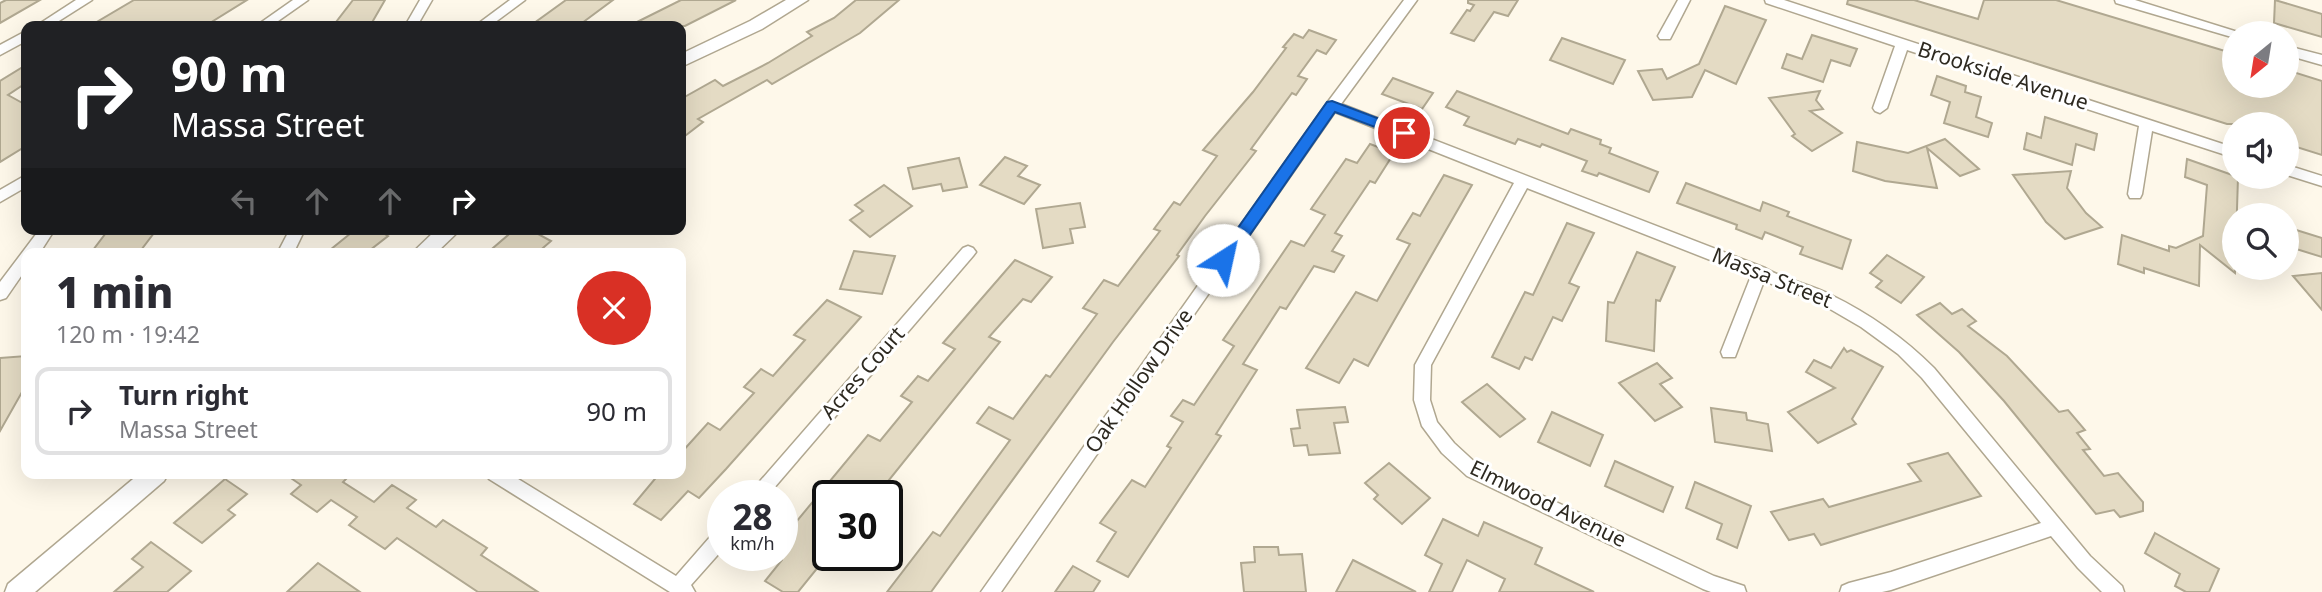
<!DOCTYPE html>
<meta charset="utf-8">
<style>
:root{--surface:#fff;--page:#f7f7f7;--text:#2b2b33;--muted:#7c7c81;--line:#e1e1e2}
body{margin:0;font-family:"Noto Sans",sans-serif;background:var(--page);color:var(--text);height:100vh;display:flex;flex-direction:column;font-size:26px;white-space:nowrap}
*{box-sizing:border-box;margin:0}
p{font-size:23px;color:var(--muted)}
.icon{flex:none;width:38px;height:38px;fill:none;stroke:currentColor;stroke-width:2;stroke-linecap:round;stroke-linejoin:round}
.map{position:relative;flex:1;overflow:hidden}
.drawer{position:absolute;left:21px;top:248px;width:665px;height:231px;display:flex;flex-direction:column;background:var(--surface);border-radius:14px;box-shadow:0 7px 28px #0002}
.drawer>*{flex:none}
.banner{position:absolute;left:21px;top:21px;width:665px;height:214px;border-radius:14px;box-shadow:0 7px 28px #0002;background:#202124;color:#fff;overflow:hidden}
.needle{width:46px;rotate:210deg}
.buttons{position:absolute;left:2222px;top:21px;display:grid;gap:14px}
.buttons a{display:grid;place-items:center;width:77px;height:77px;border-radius:50%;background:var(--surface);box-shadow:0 7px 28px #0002;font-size:35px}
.speed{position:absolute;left:707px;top:480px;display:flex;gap:14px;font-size:35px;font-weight:700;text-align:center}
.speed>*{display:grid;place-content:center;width:91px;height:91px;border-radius:50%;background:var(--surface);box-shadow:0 7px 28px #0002;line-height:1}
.speed small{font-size:18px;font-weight:400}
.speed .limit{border:4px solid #111;border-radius:10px;background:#fff;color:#111}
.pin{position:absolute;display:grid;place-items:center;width:60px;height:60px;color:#fff;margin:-30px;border:4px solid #fff;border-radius:50%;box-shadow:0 2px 7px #0007}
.me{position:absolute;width:77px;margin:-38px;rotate:35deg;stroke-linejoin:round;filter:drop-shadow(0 0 5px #0008)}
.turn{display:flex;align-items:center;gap:24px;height:147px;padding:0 35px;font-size:32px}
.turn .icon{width:91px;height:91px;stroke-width:2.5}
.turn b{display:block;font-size:49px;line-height:60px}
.lanes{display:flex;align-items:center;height:66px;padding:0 35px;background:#0003;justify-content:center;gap:35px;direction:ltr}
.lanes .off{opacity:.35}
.round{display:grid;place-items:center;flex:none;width:74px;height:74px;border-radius:37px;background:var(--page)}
.overview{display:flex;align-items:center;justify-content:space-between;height:119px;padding:0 35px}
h1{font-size:42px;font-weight:800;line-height:52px}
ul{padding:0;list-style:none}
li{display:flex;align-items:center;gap:21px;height:88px;margin:0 14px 10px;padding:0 21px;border:4px solid var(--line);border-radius:14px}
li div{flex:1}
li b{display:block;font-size:26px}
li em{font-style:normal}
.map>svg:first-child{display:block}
.building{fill:#e4dbc4;stroke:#b0a891;stroke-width:2}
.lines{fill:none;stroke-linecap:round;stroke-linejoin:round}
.minor-casing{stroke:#b0a790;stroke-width:3}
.tertiary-casing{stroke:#b0a790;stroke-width:3}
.minor{fill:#fff;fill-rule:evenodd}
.tertiary{fill:#fff;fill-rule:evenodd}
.route{fill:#1a73e8;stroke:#114b97;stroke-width:2}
.labels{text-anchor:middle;stroke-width:6;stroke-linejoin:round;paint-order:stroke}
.street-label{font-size:21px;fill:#2d2920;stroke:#fff}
</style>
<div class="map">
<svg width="2322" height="592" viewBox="0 0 2322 592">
<rect width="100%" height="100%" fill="#fef8ea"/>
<g class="building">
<path d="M 6,0 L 40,0 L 0,23 L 0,3 Z"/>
<path d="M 134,0 L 247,0 L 205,26 L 90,26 Z"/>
<path d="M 353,0 L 385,0 L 370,26 L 333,26 Z"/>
<path d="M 566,0 L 613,0 L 578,26 L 568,23 L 564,26 L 530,26 Z"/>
<path d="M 681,0 L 736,0 L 685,26 L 629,26 Z"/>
<path d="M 856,0 L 899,0 L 860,33 L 772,84 L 767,80 L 698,119 L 703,122 L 681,139 L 681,99 L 715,80 L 723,86 L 768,63 L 812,36 L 807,32 L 834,18 Z"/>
<path d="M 1468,0 L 1518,0 L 1508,16 L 1494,12 L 1474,41 L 1451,33 L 1467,10 L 1470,11 L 1474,5 L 1468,3 Z"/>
<path d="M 1848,0 L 1914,0 L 1978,19 L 1984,0 L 2056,0 L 2235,54 L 2235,86 L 2287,86 L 2287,70 L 2322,81 L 2322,155 L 2287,144 L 2287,124 L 2227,124 L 1847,4 Z"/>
<path d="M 2275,0 L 2322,14 L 2322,37 L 2274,23 Z"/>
<path d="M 1725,6 L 1766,20 L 1736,84 L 1705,70 L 1692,97 L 1653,100 L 1638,71 L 1662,69 L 1667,79 L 1699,64 Z"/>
<path d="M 1309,30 L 1336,40 L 1326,54 L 1317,50 L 1298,76 L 1307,79 L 1296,95 L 1292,93 L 1251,149 L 1256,151 L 1205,216 L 1177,255 L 1179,256 L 1113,342 L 931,592 L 887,592 L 933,532 L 940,536 L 1010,440 L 977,423 L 989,407 L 1013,419 L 1046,375 L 1050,377 L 1097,314 L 1083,308 L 1104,280 L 1118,286 L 1160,231 L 1154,229 L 1174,202 L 1180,205 L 1217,156 L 1203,150 L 1253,92 L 1286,48 L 1283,47 L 1294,34 L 1303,38 Z"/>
<path d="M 1812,35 L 1857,49 L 1850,66 L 1831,60 L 1823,82 L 1782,68 L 1787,54 L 1802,59 Z"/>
<path d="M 1562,38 L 1625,60 L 1613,84 L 1550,60 Z"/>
<path d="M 26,65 L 26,83 L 8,95 L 26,105 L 26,146 L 0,162 L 0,81 Z"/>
<path d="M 1937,76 L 1966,86 L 1965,92 L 1981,97 L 1976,117 L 1992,123 L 1988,137 L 1944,123 L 1950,102 L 1931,95 Z"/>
<path d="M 1393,78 L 1433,93 L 1422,109 L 1382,94 Z"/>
<path d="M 1457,91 L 1568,134 L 1571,129 L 1601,140 L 1600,144 L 1611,148 L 1609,153 L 1658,172 L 1649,192 L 1599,173 L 1597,176 L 1582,171 L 1587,161 L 1542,144 L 1540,147 L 1518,139 L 1515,144 L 1464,125 L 1469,117 L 1446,107 Z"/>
<path d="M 1820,91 L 1816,100 L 1823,109 L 1810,111 L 1842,133 L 1812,151 L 1792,136 L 1795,134 L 1769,98 Z"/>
<path d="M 2045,117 L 2097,134 L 2094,150 L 2076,144 L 2072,165 L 2024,149 L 2027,133 L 2041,138 Z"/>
<path d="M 1945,139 L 1979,169 L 1960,176 L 1927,148 L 1937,188 L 1885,181 L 1853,171 L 1857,142 L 1908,153 Z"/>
<path d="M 1370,144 L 1394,153 L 1375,183 L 1370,181 L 1335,233 L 1342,236 L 1332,251 L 1344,256 L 1334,272 L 1314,266 L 1286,309 L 1280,307 L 1243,364 L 1257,370 L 1216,434 L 1221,436 L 1128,577 L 1097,561 L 1116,532 L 1100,523 L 1132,480 L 1145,487 L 1171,448 L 1167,446 L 1183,422 L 1171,416 L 1183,400 L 1194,405 L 1234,346 L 1223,340 L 1248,304 L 1291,241 L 1304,246 L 1325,215 L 1311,209 L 1346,159 L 1357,163 Z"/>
<path d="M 1005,157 L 1027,166 L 1018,176 L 1040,185 L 1024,204 L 980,185 Z"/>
<path d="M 959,158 L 967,187 L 943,191 L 941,184 L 913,189 L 908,168 Z"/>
<path d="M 2187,159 L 2238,177 L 2235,273 L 2200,245 L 2199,286 L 2144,268 L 2144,273 L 2118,264 L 2122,235 L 2169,251 L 2169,246 L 2176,248 L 2203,236 L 2207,185 L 2185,177 Z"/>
<path d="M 2071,171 L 2067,188 L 2086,213 L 2102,227 L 2065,239 L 2046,222 L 2013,175 Z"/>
<path d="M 1444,175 L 1472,185 L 1368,366 L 1354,359 L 1339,383 L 1306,368 L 1356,292 L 1377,301 L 1410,244 L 1397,239 L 1413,213 L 1420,216 Z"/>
<path d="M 1686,183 L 1760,211 L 1763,202 L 1789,212 L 1787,216 L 1851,240 L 1842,269 L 1800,254 L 1803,247 L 1765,232 L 1762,239 L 1736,229 L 1737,225 L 1677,203 Z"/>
<path d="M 884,185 L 912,206 L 870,237 L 850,220 L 863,211 L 855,205 Z"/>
<path d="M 1080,203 L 1085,227 L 1070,229 L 1073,243 L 1043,248 L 1036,209 Z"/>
<path d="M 1567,223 L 1594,233 L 1569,283 L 1579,287 L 1562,321 L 1553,317 L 1532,360 L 1525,357 L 1519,369 L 1492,357 L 1525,292 L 1533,295 Z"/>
<path d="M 109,229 L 157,229 L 138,254 L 90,254 Z"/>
<path d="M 356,229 L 376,229 L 388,236 L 365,254 L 325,254 Z"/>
<path d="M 515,229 L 529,229 L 551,241 L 536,254 L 486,254 Z"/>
<path d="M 2293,229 L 2322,238 L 2322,257 L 2293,248 Z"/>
<path d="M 854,251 L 895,256 L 882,294 L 840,289 Z"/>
<path d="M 1637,252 L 1675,267 L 1660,301 L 1656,300 L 1654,351 L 1606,341 L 1608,302 L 1614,303 Z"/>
<path d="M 1887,255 L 1924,277 L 1901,303 L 1876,287 L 1882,281 L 1870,273 Z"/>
<path d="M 1015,260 L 1052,277 L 1031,302 L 1023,299 L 989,337 L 1000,342 L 877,495 L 828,495 L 828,555 L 798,592 L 783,592 L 765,581 L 782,560 L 782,539 L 868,435 L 880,441 L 912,402 L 901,396 L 918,376 L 928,381 L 955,349 L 943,343 Z"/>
<path d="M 2322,273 L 2322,310 L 2293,276 Z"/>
<path d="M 827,300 L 861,317 L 726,469 L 699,498 L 688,491 L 661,520 L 634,504 L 659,474 L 681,474 L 681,453 L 708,423 L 720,430 L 754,393 L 744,387 L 761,369 L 773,376 L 805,340 L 794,335 Z"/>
<path d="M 1940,303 L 1952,314 L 1962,309 L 1976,321 L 1968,326 L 2007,356 L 2059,412 L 2068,410 L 2085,430 L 2077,433 L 2090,449 L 2083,450 L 2104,476 L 2118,473 L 2143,502 L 2143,511 L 2120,517 L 2114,510 L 2096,514 L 2004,401 L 1959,352 L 1917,315 Z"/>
<path d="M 1844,348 L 1847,352 L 1851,350 L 1883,367 L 1852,419 L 1856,424 L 1818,443 L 1788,412 L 1835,388 L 1806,372 L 1814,360 L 1831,368 Z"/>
<path d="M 26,356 L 26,385 L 0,431 L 0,358 Z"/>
<path d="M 1657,363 L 1672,378 L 1660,384 L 1682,407 L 1655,421 L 1619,383 Z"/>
<path d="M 1487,384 L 1525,419 L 1500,437 L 1462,402 Z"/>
<path d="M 1345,407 L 1348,422 L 1334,423 L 1340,453 L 1309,455 L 1307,445 L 1294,446 L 1291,429 L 1300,428 L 1297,410 Z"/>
<path d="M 1711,408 L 1746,413 L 1747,420 L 1768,424 L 1772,451 L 1715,442 Z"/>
<path d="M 1552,412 L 1603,435 L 1590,466 L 1538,442 Z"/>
<path d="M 1948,453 L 1981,496 L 1821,545 L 1814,534 L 1789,540 L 1771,512 L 1823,499 L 1829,507 L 1921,481 L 1908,464 Z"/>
<path d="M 1615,461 L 1673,487 L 1663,512 L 1605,486 Z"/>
<path d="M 1389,463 L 1430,498 L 1402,524 L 1374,499 L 1378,495 L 1365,483 Z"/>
<path d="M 285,474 L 351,474 L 343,482 L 374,502 L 392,485 L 416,500 L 407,508 L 436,527 L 443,520 L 487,548 L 481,555 L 538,592 L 478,592 L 397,538 L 385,549 L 349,525 L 357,517 L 331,500 L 317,512 L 291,494 L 301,485 Z"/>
<path d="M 225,479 L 247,494 L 228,510 L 235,515 L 202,543 L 174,523 Z"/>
<path d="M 1695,482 L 1751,506 L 1737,548 L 1717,539 L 1722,524 L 1686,508 Z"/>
<path d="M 1443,519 L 1478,536 L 1484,522 L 1542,548 L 1535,564 L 1594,592 L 1499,592 L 1505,579 L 1467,560 L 1452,592 L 1429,592 L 1442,564 L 1425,555 Z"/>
<path d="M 2155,533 L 2219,569 L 2209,592 L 2186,592 L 2175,586 L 2180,574 L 2145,553 Z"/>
<path d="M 151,542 L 191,571 L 167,592 L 114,592 L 143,567 L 132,559 Z"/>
<path d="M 1254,547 L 1278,547 L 1279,555 L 1302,554 L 1306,592 L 1244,592 L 1241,563 L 1255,562 Z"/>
<path d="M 1353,560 L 1416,592 L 1336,592 Z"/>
<path d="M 318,563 L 360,592 L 287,592 Z"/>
<path d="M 1073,566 L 1100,581 L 1093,592 L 1055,592 Z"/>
</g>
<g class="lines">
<defs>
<g id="minor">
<path d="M 76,0 L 92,0 L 51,26 L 36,26 Z"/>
<path d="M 293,0 L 308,0 L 271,26 L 256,26 Z"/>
<path d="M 420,0 L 432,0 L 417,26 L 405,26 Z"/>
<path d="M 510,0 L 525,0 L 490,26 L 475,26 Z"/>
<path d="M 1404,0 L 1417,0 L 1341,104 L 1765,268 C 1785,280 1810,284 1831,295 C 1870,314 1904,338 1934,368 L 2090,556 L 2122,586 L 2124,592 L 2102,592 L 2078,568 L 2051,536 L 1891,590 L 1882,592 L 1840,592 L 1842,586 L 1849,583 L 1891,572 L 2041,523 L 1922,378 L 1898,354 L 1861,327 L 1818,302 L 1764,281 L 1735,357 L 1723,357 L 1721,352 L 1751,276 L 1527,188 L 1431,365 L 1430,400 L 1437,422 L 1454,443 L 1479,466 L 1714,576 L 1744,586 L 1746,592 L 1711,592 L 1703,589 L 1467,476 L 1442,453 L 1422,426 L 1414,400 L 1415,365 L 1514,183 L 1335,112 L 1001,592 L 981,592 L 1327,103 Z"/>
<path d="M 1678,0 L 1690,0 L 1670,39 L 1660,39 L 1658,36 Z"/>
<path d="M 1765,0 L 1784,0 L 2235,148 L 2235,158 L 2152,131 L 2142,194 L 2140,198 L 2130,198 L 2128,194 L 2139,126 L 1907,50 L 1887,108 L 1880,113 L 1875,111 L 1873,108 L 1895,46 L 1766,3 Z"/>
<path d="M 2115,0 L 2135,0 L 2241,33 L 2235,33 L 2235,38 L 2116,3 Z"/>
<path d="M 26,31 L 26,41 L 0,55 L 0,45 Z"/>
<path d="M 2287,46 L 2322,55 L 2322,65 L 2287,55 Z"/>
<path d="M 2287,165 L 2322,176 L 2322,186 L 2287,175 Z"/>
<path d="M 26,175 L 26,187 L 0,202 L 0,190 Z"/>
<path d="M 40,229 L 55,229 L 39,254 L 26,254 L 26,269 L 6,298 L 0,300 L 0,282 Z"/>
<path d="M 290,229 L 305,229 L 293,254 L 277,254 Z"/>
<path d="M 968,246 L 973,248 L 976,252 L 973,256 L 768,495 L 748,495 L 963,248 Z"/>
<path d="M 486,474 L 510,474 L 676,576 L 717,529 L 723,527 L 723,549 L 691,585 L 695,592 L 670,592 L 489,479 Z"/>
</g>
<g id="tertiary">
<path d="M 786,0 L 808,0 L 762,29 L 681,67 L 681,54 L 750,21 Z"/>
<path d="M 437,229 L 461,229 L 435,254 L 411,254 Z"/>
<path d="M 139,474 L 168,474 L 164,481 L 35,592 L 5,592 L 8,584 Z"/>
</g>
</defs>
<use href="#minor" class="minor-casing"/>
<use href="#tertiary" class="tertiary-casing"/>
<use href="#minor" class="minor"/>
<use href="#tertiary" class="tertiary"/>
</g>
<path class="route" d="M 1332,101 L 1409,130 L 1411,133 L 1404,138 L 1335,112 L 1229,265 L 1218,265 L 1215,260 L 1218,256 L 1327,102 Z"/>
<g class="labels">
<g class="street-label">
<text transform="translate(2003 76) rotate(18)" y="7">Brookside Avenue</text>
<text transform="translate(1772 278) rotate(22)" y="7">Massa Street</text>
<text transform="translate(863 373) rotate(-49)" y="7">Acres Court</text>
<text transform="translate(1139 381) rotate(-55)" y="7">Oak Hollow Drive</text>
<text transform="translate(1548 504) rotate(26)" y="7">Elmwood Avenue</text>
</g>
</g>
</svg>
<div class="buttons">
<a><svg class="needle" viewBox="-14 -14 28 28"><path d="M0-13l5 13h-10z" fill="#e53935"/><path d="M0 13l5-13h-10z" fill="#7c7c81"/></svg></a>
<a><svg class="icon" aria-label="sound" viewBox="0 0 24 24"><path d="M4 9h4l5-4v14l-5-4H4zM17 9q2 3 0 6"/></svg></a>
<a><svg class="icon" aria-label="search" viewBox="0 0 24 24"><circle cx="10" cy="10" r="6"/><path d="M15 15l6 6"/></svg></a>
</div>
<div class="speed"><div>28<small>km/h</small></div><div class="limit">30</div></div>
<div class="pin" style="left:1404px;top:133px;background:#d93025"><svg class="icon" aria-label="arrive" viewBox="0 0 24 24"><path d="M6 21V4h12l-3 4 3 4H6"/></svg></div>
<svg class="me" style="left:1223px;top:260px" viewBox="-20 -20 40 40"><circle r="19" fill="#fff"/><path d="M0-13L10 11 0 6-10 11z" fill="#1a73e8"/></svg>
<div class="banner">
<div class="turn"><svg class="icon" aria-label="right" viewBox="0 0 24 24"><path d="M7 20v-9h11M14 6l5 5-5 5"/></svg><div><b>90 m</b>Massa Street</div></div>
<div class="lanes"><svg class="icon off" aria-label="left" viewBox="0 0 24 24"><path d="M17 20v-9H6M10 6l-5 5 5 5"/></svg><svg class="icon off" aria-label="ahead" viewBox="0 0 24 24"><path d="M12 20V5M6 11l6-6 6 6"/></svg><svg class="icon off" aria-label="ahead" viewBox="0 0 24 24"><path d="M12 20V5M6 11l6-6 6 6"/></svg><svg class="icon" aria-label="right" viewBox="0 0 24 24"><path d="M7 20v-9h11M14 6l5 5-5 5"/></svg></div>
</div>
<section class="drawer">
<div class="overview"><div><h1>1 min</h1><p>120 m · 19:42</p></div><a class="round" style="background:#d93025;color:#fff"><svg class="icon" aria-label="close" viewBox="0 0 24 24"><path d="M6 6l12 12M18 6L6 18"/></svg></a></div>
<ul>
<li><svg class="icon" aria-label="right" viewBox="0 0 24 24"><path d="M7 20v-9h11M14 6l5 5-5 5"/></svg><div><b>Turn right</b><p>Massa Street</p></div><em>90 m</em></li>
</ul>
</section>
</div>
